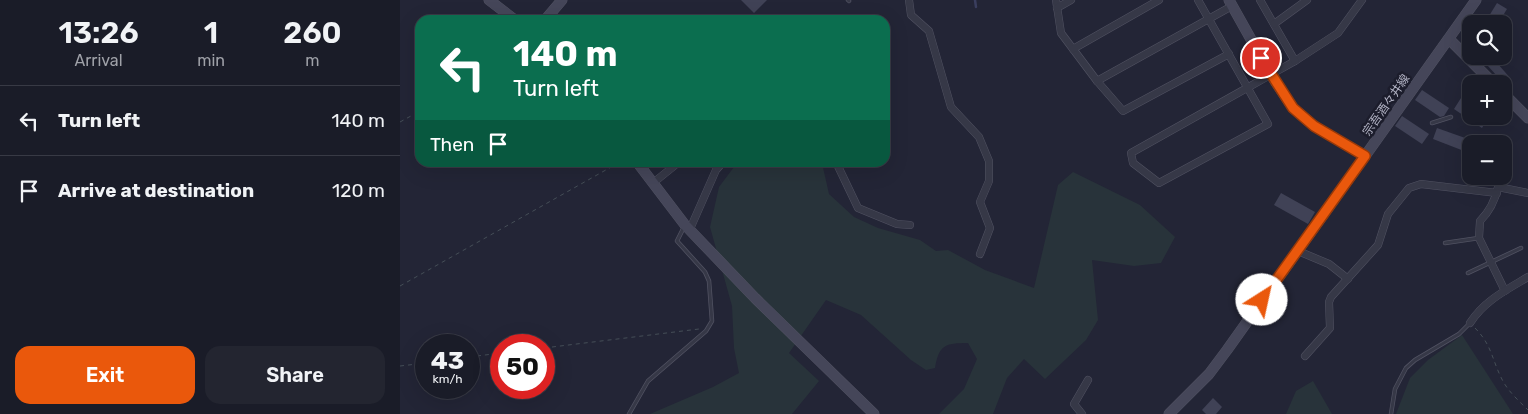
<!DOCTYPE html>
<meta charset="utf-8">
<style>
:root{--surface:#1a1c28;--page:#232530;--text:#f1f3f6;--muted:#9fa1a8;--line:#383a45;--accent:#ea580c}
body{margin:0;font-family:Rubik,"Noto Sans JP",sans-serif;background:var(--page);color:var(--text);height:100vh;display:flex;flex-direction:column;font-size:19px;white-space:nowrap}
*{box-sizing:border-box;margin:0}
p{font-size:16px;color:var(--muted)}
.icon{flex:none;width:28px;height:28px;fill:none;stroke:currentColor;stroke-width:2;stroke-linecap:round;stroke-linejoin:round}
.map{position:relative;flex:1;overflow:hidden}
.drawer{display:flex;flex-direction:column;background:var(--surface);width:400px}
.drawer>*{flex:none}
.hud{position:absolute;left:15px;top:15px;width:475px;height:152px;border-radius:15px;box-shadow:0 5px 20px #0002,0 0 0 1px var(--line);background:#0b6e4f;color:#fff;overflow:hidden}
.fabs{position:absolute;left:1062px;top:15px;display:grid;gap:10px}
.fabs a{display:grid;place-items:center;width:50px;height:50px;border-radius:10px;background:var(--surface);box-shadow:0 5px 20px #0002,0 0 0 1px var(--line);font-size:25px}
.speed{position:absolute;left:15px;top:334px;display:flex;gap:10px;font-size:25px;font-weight:700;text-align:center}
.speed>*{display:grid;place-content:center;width:65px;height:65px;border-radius:50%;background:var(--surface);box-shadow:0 5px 20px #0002,0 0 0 1px var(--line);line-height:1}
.speed small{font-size:12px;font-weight:400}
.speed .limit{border:8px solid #d22;background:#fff;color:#111}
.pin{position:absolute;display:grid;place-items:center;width:42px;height:42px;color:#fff;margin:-21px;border:2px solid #fff;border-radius:50%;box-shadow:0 1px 5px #0007}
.me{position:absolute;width:55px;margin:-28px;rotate:35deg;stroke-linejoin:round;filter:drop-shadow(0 0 4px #0008)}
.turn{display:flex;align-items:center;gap:18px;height:105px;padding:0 15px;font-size:22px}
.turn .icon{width:65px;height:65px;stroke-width:2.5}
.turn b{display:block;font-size:35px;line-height:42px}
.then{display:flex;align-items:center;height:48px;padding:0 15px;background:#0003;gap:10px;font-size:19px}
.eta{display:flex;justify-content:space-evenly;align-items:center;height:85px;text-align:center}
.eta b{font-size:30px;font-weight:600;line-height:35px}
.button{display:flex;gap:10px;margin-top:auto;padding:10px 15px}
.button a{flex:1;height:58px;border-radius:15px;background:var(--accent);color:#fff;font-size:20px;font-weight:600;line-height:58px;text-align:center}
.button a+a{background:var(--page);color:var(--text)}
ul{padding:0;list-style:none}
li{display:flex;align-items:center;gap:15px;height:70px;padding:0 15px;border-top:1px solid var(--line)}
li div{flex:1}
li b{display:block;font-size:19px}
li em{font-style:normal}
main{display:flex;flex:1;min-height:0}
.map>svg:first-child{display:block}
.green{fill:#28333a}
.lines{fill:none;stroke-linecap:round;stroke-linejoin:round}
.stream{stroke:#3a3e5e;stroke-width:2.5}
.building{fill:#404256}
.lane-casing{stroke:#515262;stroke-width:4.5}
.street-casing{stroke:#515262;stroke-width:8}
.secondary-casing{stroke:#515262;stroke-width:11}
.path{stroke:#454e57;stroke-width:1;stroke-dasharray:4 4;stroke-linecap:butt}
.lane{stroke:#363847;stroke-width:3}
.street{stroke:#363847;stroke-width:7}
.secondary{stroke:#454659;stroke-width:10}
.route-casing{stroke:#983908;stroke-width:12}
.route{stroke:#ea580c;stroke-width:9}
.labels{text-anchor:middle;stroke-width:5;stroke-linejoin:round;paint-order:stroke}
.street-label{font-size:12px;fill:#b1b2c3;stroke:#1c1d2c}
</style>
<main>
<section class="drawer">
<div class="eta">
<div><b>13:26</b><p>Arrival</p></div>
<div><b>1</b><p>min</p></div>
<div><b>260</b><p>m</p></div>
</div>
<ul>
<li><svg class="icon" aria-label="left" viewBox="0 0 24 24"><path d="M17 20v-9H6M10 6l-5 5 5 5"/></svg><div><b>Turn left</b></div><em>140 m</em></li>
<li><svg class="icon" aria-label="arrive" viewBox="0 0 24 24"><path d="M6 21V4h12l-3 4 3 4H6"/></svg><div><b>Arrive at destination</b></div><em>120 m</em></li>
</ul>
<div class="button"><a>Exit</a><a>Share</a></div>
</section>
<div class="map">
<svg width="1128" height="414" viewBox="0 0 1128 414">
<rect width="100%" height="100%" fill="#232536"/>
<g class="green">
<path d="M 337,163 L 422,163 L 429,194 L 454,217 L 478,228 L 520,240 L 536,251 L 548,250 L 585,270 L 634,288 L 658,185 L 673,172 L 740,205 L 775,237 L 761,263 L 734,266 L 692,260 L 698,320 L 686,340 L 645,379 L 624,359 L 607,378 L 593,414 L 539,414 L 564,389 L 577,359 L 568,343 C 545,343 539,345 535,368 L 526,370 L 511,360 L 461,315 L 426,300 L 389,353 L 419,381 L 392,414 L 250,414 L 313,387 L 339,373 L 334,348 L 332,306 L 310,227 L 319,187 Z"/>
<path d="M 1062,335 L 1113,414 L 996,414 L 1010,378 L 1028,360 Z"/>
<path d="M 913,381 L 932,414 L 886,414 L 896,391 Z"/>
</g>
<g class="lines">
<path class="stream" d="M 575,0 L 576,7"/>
</g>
<g class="building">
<path d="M 341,0 L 367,0 L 354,13 Z"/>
<path d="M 1097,3 L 1107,9 L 1099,22 L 1089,16 Z"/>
<path d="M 1079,56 L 1091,56 L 1111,79 L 1105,85 Z"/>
<path d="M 1022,90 L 1049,108 L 1044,116 L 1040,117 L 1015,100 Z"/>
<path d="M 1061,98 L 1071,105 L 1071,116 L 1089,116 L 1082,128 L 1054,109 Z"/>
<path d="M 1002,116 L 1029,134 L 1022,144 L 995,126 Z"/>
<path d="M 1037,128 L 1068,139 L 1064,151 L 1033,139 Z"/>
<path d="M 881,193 L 915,212 L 908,224 L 874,205 Z"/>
<path d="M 813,398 L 822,407 L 816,414 L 806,414 L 802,410 Z"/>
</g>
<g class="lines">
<defs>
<g id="lane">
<path d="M 448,0 L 449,1"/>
<path d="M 1032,123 L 1051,117"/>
<path d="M 1045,243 L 1079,238"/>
<path d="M 1068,273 L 1121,248"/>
<path d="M 229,414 L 248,381 L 306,331 L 312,321 L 309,281 L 305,272 L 277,241 L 284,227"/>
<path d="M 991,414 L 995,389 L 1006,368 L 1015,360 L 1059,334 L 1069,324"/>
</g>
<g id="street">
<path d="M 509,0 L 511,15 L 529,31 L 551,107 L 579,137 L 589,161 L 589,181 L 580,202 L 590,228 L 580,254"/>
<path d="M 656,0 L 661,33 L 697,81 L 723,111 L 829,54"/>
<path d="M 798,0 L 868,124 L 759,183 L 733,163 L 731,153 L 895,61 L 938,33 L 962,0"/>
<path d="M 860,0 L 895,61"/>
<path d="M 657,8 L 671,0"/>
<path d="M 874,24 L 907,0"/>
<path d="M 673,49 L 759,0"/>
<path d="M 697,81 L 832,6"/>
<path d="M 436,162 L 458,208 L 497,224 L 510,225"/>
<path d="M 253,183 L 279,162"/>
<path d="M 290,229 L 316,170 L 323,162"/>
<path d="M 898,251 L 929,264 L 948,279"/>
<path d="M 1105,291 L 1079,238 L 1080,221 C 1090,211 1095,201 1098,187 L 1128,193"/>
<path d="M 1070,323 C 1084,301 1106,290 1128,277"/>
<path d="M 905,356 L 930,328 L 929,302 L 931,297 L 978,245 L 988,214 L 1009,188 L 1021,184 L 1097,193"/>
<path d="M 682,414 L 674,404 L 688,380"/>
</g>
<g id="secondary">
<path d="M 89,0 L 115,20"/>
<path d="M 829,0 L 871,75 L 893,108 L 914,126 L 965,156"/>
<path d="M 145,20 L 162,0"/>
<path d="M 1049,39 L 1094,84"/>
<path d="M 1104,94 L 1128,118"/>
<path d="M 237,162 L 285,225 L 355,298 L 474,414"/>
<path d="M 769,414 L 809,374 L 827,350 L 1076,0"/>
</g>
</defs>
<use href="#lane" class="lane-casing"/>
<use href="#street" class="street-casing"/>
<use href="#secondary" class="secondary-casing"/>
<g class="path">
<path d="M 0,122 L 20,111"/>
<path d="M 0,286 L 220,162"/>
<path d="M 1075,328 C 1093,346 1092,362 1104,383 C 1110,393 1120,402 1128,410"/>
<path d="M 144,348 L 299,329"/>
<path d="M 69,357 L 101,353"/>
<path d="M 0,366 L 26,363"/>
</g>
<use href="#lane" class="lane"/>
<use href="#street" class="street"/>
<use href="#secondary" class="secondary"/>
</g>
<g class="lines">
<defs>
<path id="route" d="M 861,58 L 893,108 L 914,126 L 965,156 L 862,300"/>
</defs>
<use href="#route" class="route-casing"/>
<use href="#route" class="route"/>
</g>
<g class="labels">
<g class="street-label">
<text transform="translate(986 105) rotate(-55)" y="4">宗吾酒々井線</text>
</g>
</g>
</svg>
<div class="fabs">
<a><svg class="icon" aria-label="search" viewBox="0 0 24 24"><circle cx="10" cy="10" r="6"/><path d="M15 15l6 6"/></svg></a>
<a>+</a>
<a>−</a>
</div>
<div class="speed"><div>43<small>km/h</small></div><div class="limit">50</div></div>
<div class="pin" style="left:861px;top:58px;background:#d93025"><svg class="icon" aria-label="arrive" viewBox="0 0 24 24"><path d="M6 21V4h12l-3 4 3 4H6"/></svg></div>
<svg class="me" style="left:862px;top:300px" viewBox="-20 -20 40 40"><circle r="19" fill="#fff"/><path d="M0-13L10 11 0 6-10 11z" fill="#ea580c"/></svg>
<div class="hud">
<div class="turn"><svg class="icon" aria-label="left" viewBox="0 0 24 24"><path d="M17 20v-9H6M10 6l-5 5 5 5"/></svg><div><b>140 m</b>Turn left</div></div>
<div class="then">Then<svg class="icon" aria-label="arrive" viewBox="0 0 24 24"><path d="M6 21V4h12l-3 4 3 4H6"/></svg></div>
</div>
</div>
</main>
